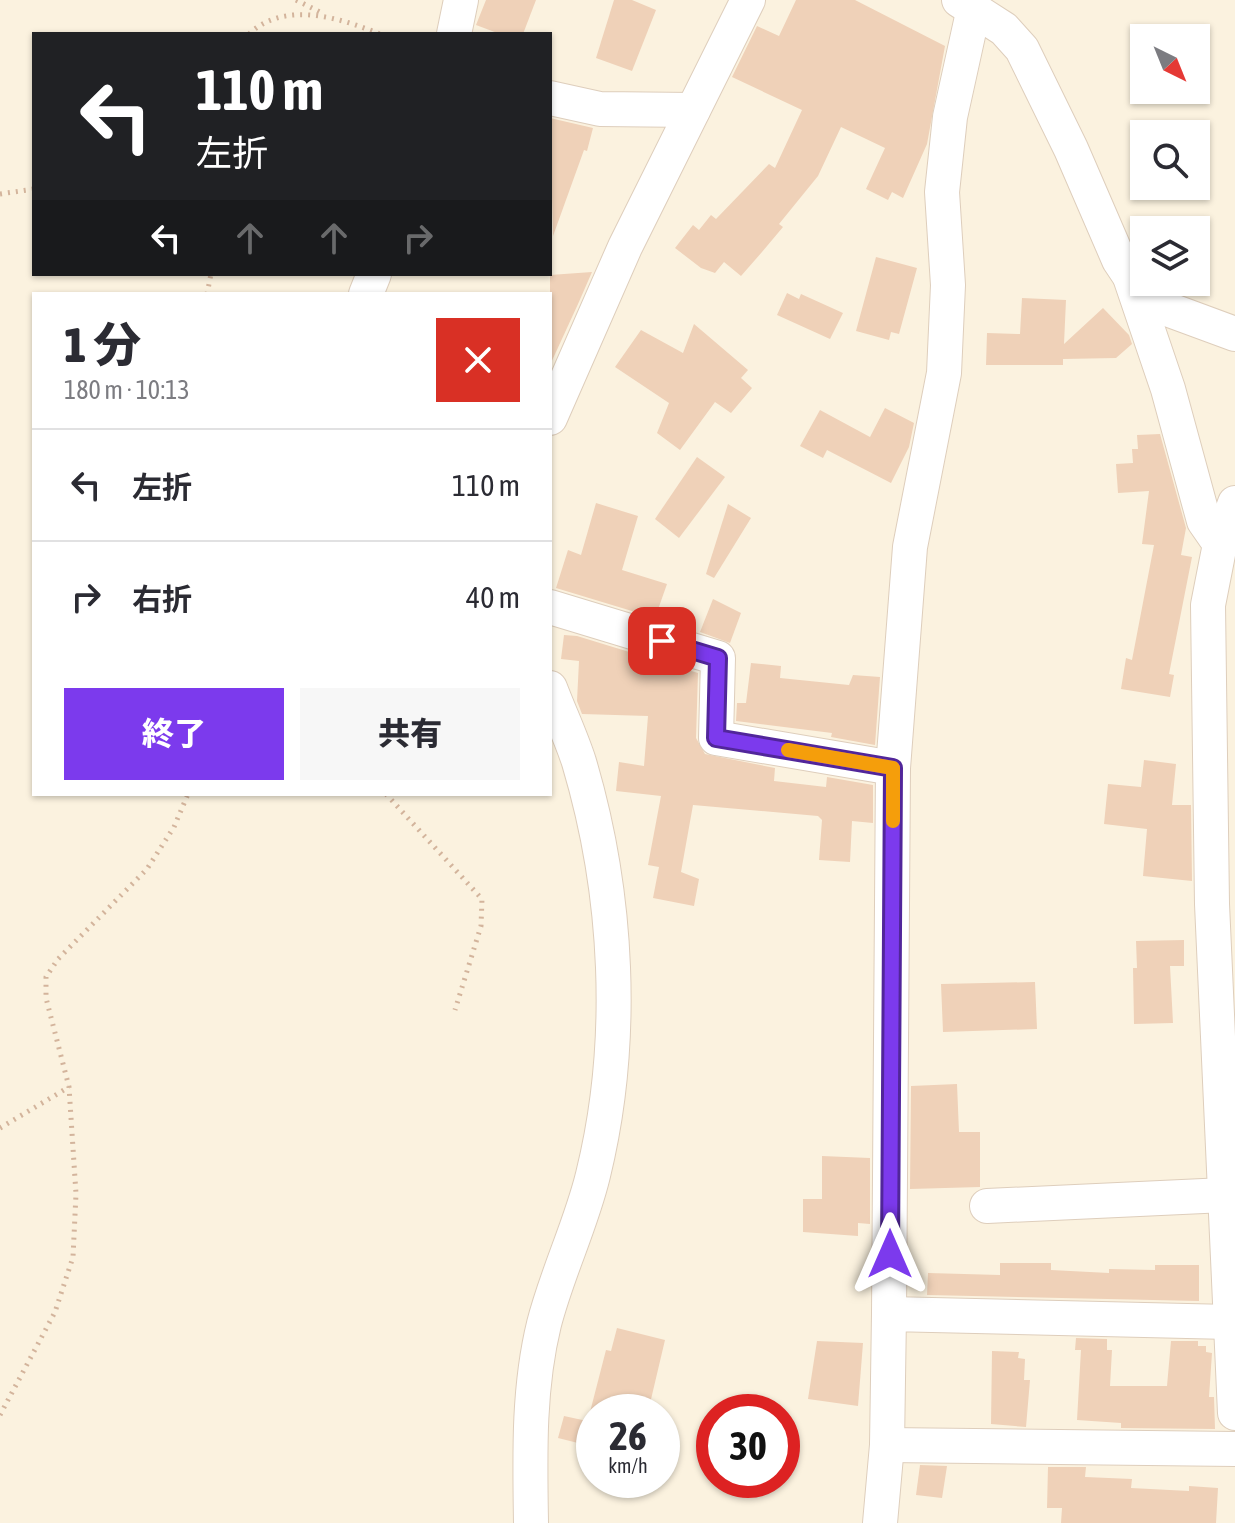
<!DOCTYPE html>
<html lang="ja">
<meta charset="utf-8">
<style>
:root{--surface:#fff;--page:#f7f7f7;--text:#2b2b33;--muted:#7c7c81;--line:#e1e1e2;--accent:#7c3aed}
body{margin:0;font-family:"Asap Condensed","Noto Sans JP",sans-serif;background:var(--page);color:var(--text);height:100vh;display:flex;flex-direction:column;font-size:30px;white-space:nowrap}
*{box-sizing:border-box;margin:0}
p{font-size:26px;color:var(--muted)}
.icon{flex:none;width:44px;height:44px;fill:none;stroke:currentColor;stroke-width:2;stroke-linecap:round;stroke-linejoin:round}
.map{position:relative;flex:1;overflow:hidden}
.details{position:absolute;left:32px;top:292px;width:520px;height:504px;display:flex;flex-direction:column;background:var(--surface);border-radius:0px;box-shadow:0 2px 6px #0004}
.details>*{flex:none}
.banner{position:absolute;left:32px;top:32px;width:520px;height:244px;border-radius:0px;box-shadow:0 2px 6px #0004;background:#202124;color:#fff;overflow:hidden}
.needle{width:52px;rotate:137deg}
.controls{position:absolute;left:1130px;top:24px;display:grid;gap:16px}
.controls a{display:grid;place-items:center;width:80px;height:80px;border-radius:0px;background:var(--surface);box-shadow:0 2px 6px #0004;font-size:40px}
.speed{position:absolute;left:576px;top:1394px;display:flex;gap:16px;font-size:40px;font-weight:700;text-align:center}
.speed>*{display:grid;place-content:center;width:104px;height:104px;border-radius:50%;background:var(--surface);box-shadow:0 2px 6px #0004;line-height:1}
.speed small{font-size:20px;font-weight:400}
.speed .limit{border:12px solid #d22;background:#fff;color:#111}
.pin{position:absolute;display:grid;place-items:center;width:68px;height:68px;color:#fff;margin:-34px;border-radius:16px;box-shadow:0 4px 12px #0006}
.me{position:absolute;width:88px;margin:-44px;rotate:0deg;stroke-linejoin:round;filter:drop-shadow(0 0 6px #0008)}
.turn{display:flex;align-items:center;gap:28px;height:168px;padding:0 32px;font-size:36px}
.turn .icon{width:104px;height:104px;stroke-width:2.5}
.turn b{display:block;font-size:56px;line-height:68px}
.lanes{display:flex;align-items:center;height:76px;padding:0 32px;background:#0003;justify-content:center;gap:40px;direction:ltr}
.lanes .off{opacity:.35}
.round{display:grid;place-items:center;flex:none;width:84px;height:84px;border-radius:0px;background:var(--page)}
.head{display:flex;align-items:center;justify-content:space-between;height:136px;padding:0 32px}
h1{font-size:48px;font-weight:800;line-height:60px}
.action{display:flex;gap:16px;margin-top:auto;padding:16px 32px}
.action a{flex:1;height:92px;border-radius:0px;background:var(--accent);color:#fff;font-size:32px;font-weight:800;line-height:92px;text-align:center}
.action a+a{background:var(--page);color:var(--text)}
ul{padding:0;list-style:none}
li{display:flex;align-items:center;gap:24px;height:112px;padding:0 32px;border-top:2px solid var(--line)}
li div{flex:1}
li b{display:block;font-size:30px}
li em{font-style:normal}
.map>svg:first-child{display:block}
.building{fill:#efd1b8}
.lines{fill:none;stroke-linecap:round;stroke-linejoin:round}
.minor-casing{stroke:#decebc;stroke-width:36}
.path{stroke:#d3b49c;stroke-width:5;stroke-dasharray:2 6;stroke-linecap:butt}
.minor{stroke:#fff;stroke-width:34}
.route-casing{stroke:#51269a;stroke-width:20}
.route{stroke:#7c3aed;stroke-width:14}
.slow{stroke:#f59e0b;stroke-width:14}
</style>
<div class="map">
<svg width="1235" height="1523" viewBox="0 0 1235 1523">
<rect width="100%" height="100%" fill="#fbf2df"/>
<g class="building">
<path d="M 486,0 L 536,0 L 523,34 L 500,34 L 476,25 Z"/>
<path d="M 614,0 L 632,0 L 656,10 L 632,71 L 596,58 Z"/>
<path d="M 796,0 L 855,0 L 945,46 L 927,144 L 903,198 L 892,192 L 888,200 L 866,189 L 885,148 L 841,127 L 818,176 L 779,224 L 783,227 L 762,252 L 741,276 L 724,262 L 715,273 L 701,268 L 675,248 L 693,225 L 699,230 L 711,215 L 716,219 L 769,164 L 775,168 L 802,110 L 732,77 L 757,26 L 779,36 Z"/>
<path d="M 550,118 L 593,128 L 587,151 L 584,150 L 553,236 Z"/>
<path d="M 876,257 L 917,268 L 899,334 L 891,332 L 889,340 L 856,331 Z"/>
<path d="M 592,272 L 578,304 L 550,365 L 550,275 Z"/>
<path d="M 787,293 L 799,299 L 801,294 L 843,313 L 830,339 L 777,315 Z"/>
<path d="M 1022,298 L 1066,300 L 1064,344 L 1103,308 L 1129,335 L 1132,344 L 1116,358 L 1063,359 L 1063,365 L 986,365 L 987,333 L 1020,334 Z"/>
<path d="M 694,324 L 748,370 L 741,378 L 752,388 L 731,413 L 715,402 L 680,450 L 657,433 L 669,403 L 615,367 L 641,330 L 683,353 Z"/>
<path d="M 885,408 L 914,423 L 909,447 L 891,483 L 827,450 L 823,458 L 800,446 L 820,410 L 870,437 Z"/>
<path d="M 1160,434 L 1186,528 L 1181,555 L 1192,557 L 1169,674 L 1174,675 L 1170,697 L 1121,689 L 1126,658 L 1132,660 L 1154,545 L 1142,544 L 1149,491 L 1118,493 L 1116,464 L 1133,463 L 1132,449 L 1138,449 L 1137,435 Z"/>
<path d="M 697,457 L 725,477 L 679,538 L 655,519 Z"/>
<path d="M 596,503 L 638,516 L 622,570 L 667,584 L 655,618 L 556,588 L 568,550 L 581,555 Z"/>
<path d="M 728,504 L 751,518 L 714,578 L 706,574 Z"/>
<path d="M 713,599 L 741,613 L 730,643 L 700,632 Z"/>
<path d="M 564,635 L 577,636 L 698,673 L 696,738 L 705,754 L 775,768 L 774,781 L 826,787 L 827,777 L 873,785 L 873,823 L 852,821 L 850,862 L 819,860 L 822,820 L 818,816 L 693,805 L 681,872 L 699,879 L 694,906 L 653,898 L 659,867 L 648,865 L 661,796 L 616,791 L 619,762 L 644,766 L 648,716 L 582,714 L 577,701 L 579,661 L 561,659 Z"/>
<path d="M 751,663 L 781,666 L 780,678 L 849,685 L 853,675 L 880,677 L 875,745 L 831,737 L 832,733 L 736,721 L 737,703 L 746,703 Z"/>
<path d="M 1144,760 L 1176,764 L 1172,805 L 1191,805 L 1192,881 L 1143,876 L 1147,829 L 1104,824 L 1108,784 L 1141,787 Z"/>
<path d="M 1184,940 L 1184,966 L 1170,966 L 1173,1023 L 1134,1024 L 1133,968 L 1137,968 L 1136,941 Z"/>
<path d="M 1035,982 L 1037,1029 L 943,1032 L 941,984 Z"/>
<path d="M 957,1084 L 959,1132 L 980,1132 L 980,1187 L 910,1189 L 911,1086 Z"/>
<path d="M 822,1156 L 870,1158 L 870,1224 L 858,1223 L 858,1236 L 803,1232 L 803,1199 L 822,1199 Z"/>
<path d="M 1000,1263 L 1051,1263 L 1051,1270 L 1109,1273 L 1109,1269 L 1155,1270 L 1155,1265 L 1199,1265 L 1199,1301 L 927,1295 L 928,1273 L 1000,1275 Z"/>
<path d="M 617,1328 L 665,1340 L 648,1412 L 590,1412 L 606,1350 L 611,1351 Z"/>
<path d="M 1076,1338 L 1107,1339 L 1107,1350 L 1112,1350 L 1110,1386 L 1167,1386 L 1171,1341 L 1198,1341 L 1198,1346 L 1206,1346 L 1206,1352 L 1212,1353 L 1209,1397 L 1214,1397 L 1215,1429 L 1121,1428 L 1121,1423 L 1077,1420 L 1081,1350 L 1075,1350 Z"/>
<path d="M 817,1341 L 863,1343 L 858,1406 L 808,1399 Z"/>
<path d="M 992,1351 L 1019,1352 L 1018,1358 L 1025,1359 L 1024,1380 L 1030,1380 L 1026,1427 L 991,1424 Z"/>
<path d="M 564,1416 L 587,1421 L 582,1444 L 558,1438 Z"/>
<path d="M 920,1465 L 947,1466 L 942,1498 L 916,1495 Z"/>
<path d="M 1048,1467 L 1086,1467 L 1085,1477 L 1132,1479 L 1131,1488 L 1189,1491 L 1189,1486 L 1218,1488 L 1216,1523 L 1061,1523 L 1062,1508 L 1047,1508 Z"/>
</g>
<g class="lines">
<defs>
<g id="minor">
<path d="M 959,0 L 1004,29 L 1022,49 L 1071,149 L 1119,260 L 1135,284 L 1159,306 L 1235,334"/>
<path d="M 454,34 L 461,0"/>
<path d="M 550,98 L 600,109 L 693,110"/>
<path d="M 1131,280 L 1168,389 L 1204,521 L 1220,544"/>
<path d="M 366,294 L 374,274"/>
<path d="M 550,418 L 625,247 L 748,0"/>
<path d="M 1235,503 L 1220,544 L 1208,605 L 1212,904 L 1235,1413"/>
<path d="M 550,607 L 718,658 L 716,738 L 893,768 L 889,1314"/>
<path d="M 893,768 L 910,547 L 944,373 L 948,285 L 942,192 L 950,117 L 974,8"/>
<path d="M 987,1206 L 1225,1195"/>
<path d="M 887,1445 L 1235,1449"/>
<path d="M 531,1523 C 530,1457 528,1389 544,1324 C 557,1273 581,1225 593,1175 C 626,1041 618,893 579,762 C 571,737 559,712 550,688"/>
<path d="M 880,1523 L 887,1445 L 889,1314 L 1230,1322"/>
</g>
</defs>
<use href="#minor" class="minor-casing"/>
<g class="path">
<path d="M 296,0 L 324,14"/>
<path d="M 249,34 C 285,0 340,18 380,34"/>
<path d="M 0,194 L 34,189"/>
<path d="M 207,294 L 211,274"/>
<path d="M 386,794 L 482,899 L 481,926 L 455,1010"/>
<path d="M 0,1128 L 69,1087"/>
<path d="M 0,1415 L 55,1312 L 73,1257 L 76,1194 L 69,1087 L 46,998 L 46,977 L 58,959 L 147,869 L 174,827 L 188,794"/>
</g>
<use href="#minor" class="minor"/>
</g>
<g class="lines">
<defs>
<path id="route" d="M 662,641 L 718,658 L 716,738 L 893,768 L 890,1254"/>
</defs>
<use href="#route" class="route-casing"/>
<use href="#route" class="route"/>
<path class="slow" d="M 788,750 L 893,768 L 893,821"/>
</g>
</svg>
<div class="controls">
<a><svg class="needle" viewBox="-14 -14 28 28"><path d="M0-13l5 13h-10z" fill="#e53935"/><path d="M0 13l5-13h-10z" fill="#7c7c81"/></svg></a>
<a><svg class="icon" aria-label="search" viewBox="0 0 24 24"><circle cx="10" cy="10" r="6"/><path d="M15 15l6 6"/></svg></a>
<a><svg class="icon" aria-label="layers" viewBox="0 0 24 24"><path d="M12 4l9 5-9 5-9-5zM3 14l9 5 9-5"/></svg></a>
</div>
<div class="speed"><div>26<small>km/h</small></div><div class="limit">30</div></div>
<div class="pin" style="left:662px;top:641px;background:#d93025"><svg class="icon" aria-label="arrive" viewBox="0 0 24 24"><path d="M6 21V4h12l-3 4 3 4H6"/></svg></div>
<svg class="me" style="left:890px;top:1254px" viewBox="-20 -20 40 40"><path d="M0-17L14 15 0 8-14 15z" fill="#7c3aed" stroke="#fff" stroke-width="4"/></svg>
<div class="banner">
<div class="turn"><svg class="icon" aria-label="left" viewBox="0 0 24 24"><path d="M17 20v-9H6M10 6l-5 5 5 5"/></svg><div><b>110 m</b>左折</div></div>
<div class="lanes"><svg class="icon" aria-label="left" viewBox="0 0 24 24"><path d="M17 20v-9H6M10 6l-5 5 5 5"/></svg><svg class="icon off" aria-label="ahead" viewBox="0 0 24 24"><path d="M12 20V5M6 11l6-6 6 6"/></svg><svg class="icon off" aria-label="ahead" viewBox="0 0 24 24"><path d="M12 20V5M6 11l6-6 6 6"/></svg><svg class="icon off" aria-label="right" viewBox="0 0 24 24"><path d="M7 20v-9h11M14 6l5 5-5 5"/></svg></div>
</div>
<section class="details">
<div class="head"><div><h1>1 分</h1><p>180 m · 10:13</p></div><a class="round" style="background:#d93025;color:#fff"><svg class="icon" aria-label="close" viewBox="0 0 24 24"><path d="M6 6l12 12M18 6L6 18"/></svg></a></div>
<ul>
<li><svg class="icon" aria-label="left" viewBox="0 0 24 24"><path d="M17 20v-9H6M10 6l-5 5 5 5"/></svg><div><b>左折</b></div><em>110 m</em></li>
<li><svg class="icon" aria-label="right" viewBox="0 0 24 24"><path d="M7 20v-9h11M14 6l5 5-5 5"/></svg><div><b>右折</b></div><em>40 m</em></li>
</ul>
<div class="action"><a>終了</a><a>共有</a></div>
</section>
</div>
